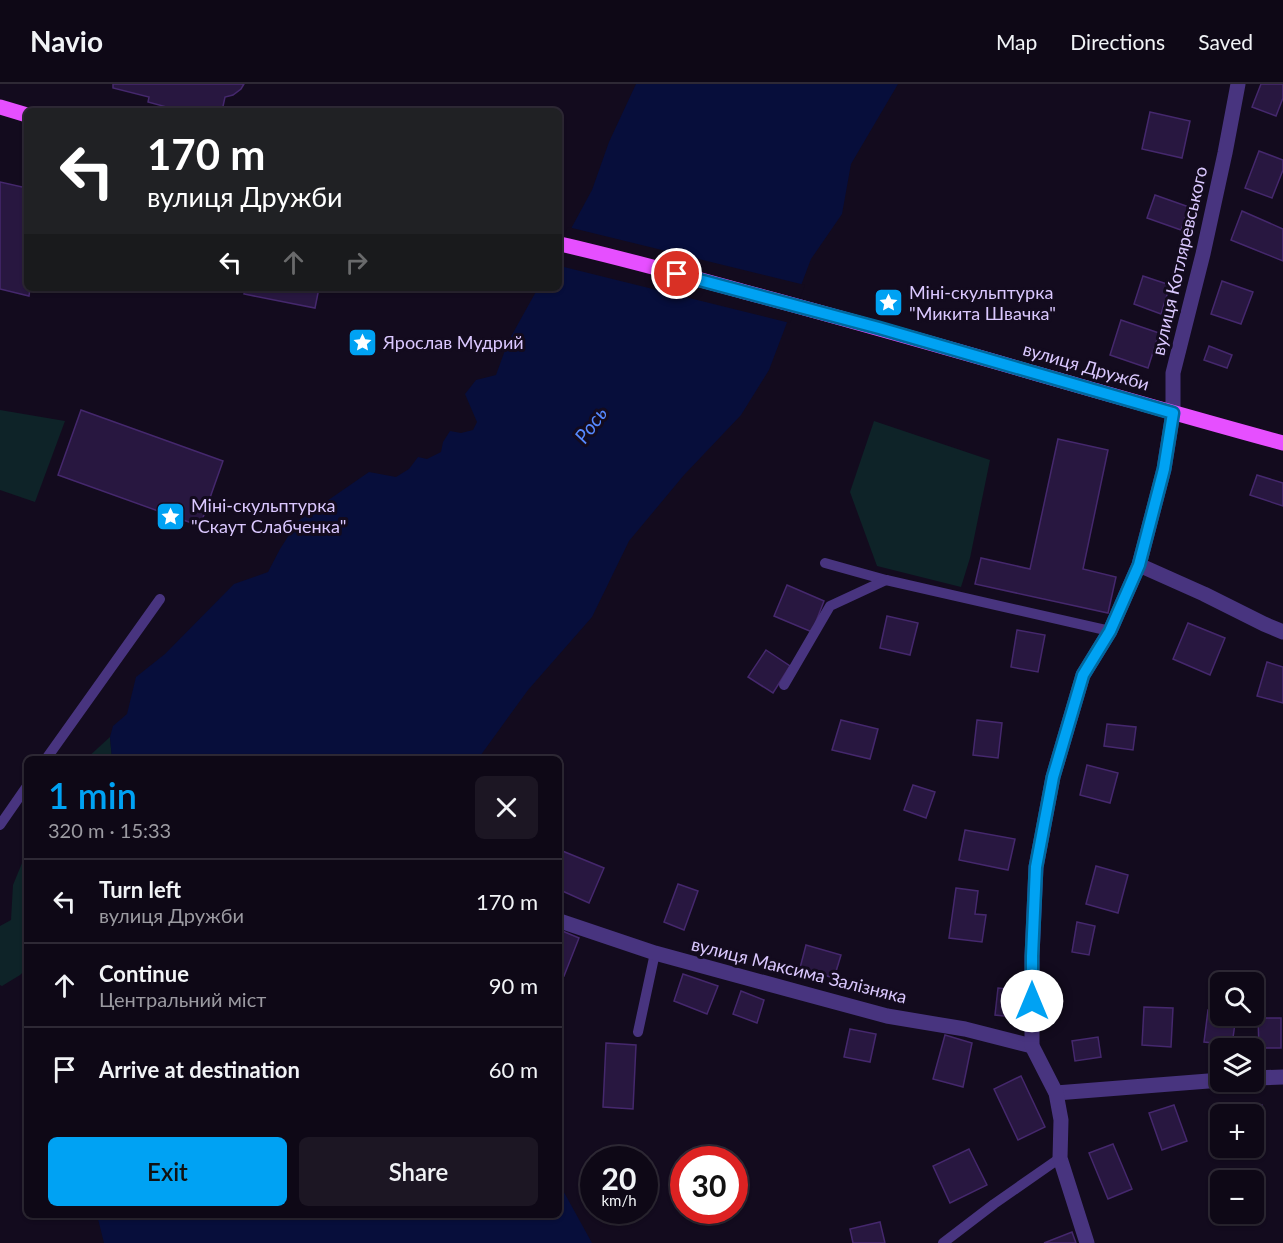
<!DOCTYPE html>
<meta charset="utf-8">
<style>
:root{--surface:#0e0816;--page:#1c1623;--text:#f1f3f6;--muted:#9b9aa1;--line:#2e2935;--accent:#00a2f3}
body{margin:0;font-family:Lato,sans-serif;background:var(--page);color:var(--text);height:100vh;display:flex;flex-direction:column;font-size:22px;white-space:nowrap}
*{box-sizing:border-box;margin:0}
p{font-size:20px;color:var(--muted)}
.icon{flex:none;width:33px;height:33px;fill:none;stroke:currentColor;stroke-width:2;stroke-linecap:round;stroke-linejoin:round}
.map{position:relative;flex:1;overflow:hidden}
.panel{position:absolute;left:24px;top:672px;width:538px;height:462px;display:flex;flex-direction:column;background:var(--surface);border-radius:9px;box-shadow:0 2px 4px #0004,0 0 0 2px var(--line)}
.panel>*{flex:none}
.banner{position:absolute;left:24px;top:24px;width:538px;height:183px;border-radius:9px;box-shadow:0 2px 4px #0004,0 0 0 2px var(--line);background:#202124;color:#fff;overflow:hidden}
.controls{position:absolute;left:1210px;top:888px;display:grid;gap:12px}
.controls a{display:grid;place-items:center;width:54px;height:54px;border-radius:9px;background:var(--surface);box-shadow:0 2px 4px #0004,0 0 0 2px var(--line);font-size:30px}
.speed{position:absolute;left:580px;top:1062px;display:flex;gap:12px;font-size:30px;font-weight:700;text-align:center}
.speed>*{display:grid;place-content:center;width:78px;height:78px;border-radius:50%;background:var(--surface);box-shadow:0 2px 4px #0004,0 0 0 2px var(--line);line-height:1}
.speed small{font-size:15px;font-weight:400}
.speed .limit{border:9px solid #d22;background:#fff;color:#111}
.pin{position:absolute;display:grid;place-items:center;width:51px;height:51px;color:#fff;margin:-26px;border:3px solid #fff;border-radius:50%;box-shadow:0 2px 6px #0007}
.me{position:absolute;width:66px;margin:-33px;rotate:0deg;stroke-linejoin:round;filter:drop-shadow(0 0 4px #0008)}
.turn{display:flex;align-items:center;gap:21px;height:126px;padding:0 24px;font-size:27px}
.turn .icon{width:78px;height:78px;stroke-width:2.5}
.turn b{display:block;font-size:42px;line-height:51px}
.lanes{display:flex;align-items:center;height:57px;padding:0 24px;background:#0003;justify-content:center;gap:30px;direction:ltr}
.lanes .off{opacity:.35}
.round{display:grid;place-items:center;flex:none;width:63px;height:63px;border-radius:9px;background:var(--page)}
.head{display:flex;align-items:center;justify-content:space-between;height:102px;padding:0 24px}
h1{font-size:36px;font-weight:600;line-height:45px;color:var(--accent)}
.action{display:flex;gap:12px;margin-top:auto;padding:12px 24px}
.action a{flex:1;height:69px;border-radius:9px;background:var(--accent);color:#111;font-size:24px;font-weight:600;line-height:69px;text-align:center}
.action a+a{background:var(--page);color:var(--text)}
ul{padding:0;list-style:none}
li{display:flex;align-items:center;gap:18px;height:84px;padding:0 24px;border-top:2px solid var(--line)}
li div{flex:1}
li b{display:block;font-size:22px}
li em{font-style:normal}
header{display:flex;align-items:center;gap:36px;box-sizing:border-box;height:84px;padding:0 30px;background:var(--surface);border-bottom:2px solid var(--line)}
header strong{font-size:28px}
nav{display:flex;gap:33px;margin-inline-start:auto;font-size:21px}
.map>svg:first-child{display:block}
.green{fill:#0e2328}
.water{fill:#070e3b}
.pier{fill:#130b1e}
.building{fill:#281740;stroke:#45286d;stroke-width:1.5}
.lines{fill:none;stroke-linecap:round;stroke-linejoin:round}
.lane{stroke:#48347f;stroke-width:10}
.street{stroke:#48347f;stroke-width:15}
.primary{stroke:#e64fff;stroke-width:15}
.route-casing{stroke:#00699e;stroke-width:15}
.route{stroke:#00a2f3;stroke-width:10}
.labels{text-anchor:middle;stroke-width:6;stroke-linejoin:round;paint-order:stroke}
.street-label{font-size:18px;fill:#dbc8ff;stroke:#130b1e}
.poi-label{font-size:18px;fill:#dbc8ff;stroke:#130b1e;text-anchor:start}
.water-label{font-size:20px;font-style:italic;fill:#5689ff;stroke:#130b1e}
</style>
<header>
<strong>Navio</strong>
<nav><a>Map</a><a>Directions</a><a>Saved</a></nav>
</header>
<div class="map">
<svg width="1283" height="1159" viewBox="0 0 1283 1159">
<rect width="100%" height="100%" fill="#130b1e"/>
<g class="green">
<path d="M 0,326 L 65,337 L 35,418 L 0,406 Z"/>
<path d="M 874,337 L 990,376 L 970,474 L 961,503 L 877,482 L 850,408 Z"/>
<path d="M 110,653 L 112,675 L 86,675 Z"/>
<path d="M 27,767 L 27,884 L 20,891 L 2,902 L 0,901 L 0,842 L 11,836 L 13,801 Z"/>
</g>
<g class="water">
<path d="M 636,0 L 898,0 L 851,80 L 842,130 L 811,175 L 769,286 L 741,331 L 684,391 L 629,457 L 592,533 L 528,606 L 478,675 L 112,675 L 110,653 L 113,642 L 127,630 L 136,593 L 165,570 L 234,500 L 268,488 L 280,465 L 298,437 L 369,388 L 396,393 L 409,385 L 418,373 L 427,375 L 441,368 L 443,358 L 450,347 L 461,349 L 473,346 L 477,338 L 465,310 L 476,296 L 496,291 L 508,258 L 538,204 L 560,204 L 560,165 L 592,106 L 609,58 Z"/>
<path d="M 560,1101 L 592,1159 L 104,1159 L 97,1131 L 560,1131 Z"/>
</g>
<path class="pier" d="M 568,143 L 805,201 L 790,239 L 560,182 L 560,158 Z"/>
<g class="building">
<path d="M 113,0 L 244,0 L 241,5 L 233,11 L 225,13 L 222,27 L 194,26 L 194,27 L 181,27 L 148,18 L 149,13 L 113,4 Z"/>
<path d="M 1261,0 L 1283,0 L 1283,14 L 1276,32 L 1252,23 Z"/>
<path d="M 1150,28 L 1190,37 L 1182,74 L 1142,65 Z"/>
<path d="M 1259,67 L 1283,76 L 1283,86 L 1272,114 L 1245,104 Z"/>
<path d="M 0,98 L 27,104 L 27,204 L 30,204 L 29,212 L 0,205 Z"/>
<path d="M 1155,111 L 1189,123 L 1181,146 L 1147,134 Z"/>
<path d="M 1242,127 L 1283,145 L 1283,177 L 1231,156 Z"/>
<path d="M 1143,192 L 1170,201 L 1161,230 L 1134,220 Z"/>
<path d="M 1222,197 L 1253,208 L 1241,240 L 1211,230 Z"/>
<path d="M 245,204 L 319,204 L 315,224 L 244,210 Z"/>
<path d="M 1121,236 L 1159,249 L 1148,284 L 1110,271 Z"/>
<path d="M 1209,262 L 1232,271 L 1227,284 L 1204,276 Z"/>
<path d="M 81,326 L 223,377 L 200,442 L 58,391 Z"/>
<path d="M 1058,355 L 1108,366 L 1083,485 L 1116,493 L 1108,529 L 975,500 L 981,474 L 1030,485 Z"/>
<path d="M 1257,391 L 1283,399 L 1283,422 L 1250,411 Z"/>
<path d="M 787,501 L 824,517 L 812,548 L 774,532 Z"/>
<path d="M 887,532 L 918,539 L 910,571 L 880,564 Z"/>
<path d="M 1188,539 L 1225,554 L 1210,591 L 1173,575 Z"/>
<path d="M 1017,546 L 1045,551 L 1038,588 L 1011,583 Z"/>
<path d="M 766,566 L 790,582 L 773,609 L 748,593 Z"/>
<path d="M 1267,578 L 1283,583 L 1283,619 L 1257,612 Z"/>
<path d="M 841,636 L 878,645 L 870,675 L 832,666 Z"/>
<path d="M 977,636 L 1002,639 L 998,674 L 973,671 Z"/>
<path d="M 1107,640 L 1136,643 L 1133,666 L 1104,662 Z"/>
<path d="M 1087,681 L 1118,689 L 1110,719 L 1080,711 Z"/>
<path d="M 913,701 L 935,708 L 926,734 L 904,726 Z"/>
<path d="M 965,746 L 1015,755 L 1008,786 L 959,776 Z"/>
<path d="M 560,766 L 604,784 L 589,819 L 560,806 Z"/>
<path d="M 1096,782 L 1128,791 L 1118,829 L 1086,820 Z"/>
<path d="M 678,800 L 698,807 L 684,846 L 664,838 Z"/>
<path d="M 956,804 L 978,807 L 975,830 L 986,831 L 982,858 L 949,854 Z"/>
<path d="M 1077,838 L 1095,842 L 1089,871 L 1072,868 Z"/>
<path d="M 560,846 L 579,854 L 564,892 L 560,890 Z"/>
<path d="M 806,861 L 841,871 L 834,894 L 800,884 Z"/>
<path d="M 683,890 L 718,902 L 707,930 L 674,917 Z"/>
<path d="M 998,904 L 1016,906 L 1013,933 L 995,931 Z"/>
<path d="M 741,907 L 764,916 L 757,939 L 733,930 Z"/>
<path d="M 1144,923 L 1173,924 L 1171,963 L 1142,961 Z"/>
<path d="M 1208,926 L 1221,928 L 1221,932 L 1236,932 L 1232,961 L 1204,958 Z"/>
<path d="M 1258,934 L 1281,934 L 1281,964 L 1259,964 Z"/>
<path d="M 850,945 L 876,950 L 870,978 L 844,973 Z"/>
<path d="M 945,951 L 972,959 L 963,1003 L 933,995 Z"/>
<path d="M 1098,953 L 1101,973 L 1075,977 L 1072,957 Z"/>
<path d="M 606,959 L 636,961 L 633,1025 L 603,1023 Z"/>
<path d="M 1021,992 L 1045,1043 L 1018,1056 L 994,1005 Z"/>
<path d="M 1174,1021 L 1187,1057 L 1162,1066 L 1149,1029 Z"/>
<path d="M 1262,1021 L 1265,1056 L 1254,1057 L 1254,1030 L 1239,1030 L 1238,1023 Z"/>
<path d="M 1113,1060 L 1132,1105 L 1108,1115 L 1089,1069 Z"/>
<path d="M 969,1065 L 987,1101 L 950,1119 L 933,1082 Z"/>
<path d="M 880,1138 L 885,1159 L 853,1159 L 850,1145 Z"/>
<path d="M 1072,1148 L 1076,1159 L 1044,1159 Z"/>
</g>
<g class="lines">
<g class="lane">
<path d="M 825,479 L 886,496 L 1110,547"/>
<path d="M 784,601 L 830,522 L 886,496"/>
<path d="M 46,675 L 160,515"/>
<path d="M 0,741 L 27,702"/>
<path d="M 638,948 L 655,869"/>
<path d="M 943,1159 L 994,1120 L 1060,1074"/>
</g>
<g class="street">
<path d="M 1139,481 L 1204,510 L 1264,540 L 1283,548"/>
<path d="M 560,837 L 655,869 L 813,912 L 887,932 L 965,945 L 1032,962"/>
<path d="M 1254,994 L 1283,993"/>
<path d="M 1056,1009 L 1221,996"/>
<path d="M 1087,1159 L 1060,1074 L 1061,1036 L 1056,1009 L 1032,962 L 1032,872 L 1036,783 L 1053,693 L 1083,591 L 1110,547 L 1139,481 L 1164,385 L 1173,329 L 1173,289 L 1203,170 L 1225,69 L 1238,0"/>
</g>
<g class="primary">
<path d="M 0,23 L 27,31"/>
<path d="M 560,160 C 622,174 683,191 745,208 C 925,256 1103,310 1283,359"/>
</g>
</g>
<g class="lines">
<defs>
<path id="route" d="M 677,190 L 879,244 L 1173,329 L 1164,385 L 1139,481 L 1110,547 L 1083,591 L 1053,693 L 1036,783 L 1032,872 L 1032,917"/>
</defs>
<use href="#route" class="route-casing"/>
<use href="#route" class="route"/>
</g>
<defs>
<symbol id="sight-square" viewBox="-11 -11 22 22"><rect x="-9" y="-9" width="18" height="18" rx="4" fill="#00a2f3" stroke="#130b1e"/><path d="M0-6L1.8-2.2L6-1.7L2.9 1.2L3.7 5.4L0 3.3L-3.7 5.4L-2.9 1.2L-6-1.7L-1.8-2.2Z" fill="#fff"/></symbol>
</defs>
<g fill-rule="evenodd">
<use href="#sight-square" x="872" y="202" width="33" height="33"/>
<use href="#sight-square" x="346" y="242" width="33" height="33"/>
<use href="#sight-square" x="154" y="416" width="33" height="33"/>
</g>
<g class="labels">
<g class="street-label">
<text transform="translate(1180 177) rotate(-77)" y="6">вулиця Котляревського</text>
<text transform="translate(1086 283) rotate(16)" y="6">вулиця Дружби</text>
<text transform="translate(799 887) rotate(14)" y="6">вулиця Максима Залізняка</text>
</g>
<g class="poi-label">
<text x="909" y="215">Міні-скульптурка<tspan x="909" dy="21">"Микита Швачка"</tspan></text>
<text x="383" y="265">Ярослав Мудрий</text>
<text x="191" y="428">Міні-скульптурка<tspan x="191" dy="21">"Скаут Слабченка"</tspan></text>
</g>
<g class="water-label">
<text transform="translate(591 341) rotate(-54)" y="7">Рось</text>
</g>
</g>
</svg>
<div class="controls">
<a><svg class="icon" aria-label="search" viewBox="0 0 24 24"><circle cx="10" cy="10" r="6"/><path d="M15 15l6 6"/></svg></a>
<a><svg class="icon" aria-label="layers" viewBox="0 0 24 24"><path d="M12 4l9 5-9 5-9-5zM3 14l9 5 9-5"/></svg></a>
<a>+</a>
<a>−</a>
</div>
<div class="speed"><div>20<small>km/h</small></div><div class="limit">30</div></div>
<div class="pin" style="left:677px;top:190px;background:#d93025"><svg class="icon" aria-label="arrive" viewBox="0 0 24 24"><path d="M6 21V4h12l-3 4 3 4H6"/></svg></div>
<svg class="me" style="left:1032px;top:917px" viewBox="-20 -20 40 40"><circle r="19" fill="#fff"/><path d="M0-13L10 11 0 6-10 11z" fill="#00a2f3"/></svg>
<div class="banner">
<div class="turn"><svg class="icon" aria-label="left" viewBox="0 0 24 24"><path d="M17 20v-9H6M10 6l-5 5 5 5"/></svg><div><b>170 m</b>вулиця Дружби</div></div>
<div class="lanes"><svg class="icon" aria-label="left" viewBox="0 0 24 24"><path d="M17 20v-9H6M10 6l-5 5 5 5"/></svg><svg class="icon off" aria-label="ahead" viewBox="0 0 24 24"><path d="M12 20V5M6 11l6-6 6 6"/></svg><svg class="icon off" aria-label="right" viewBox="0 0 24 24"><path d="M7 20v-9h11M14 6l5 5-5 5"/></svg></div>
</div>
<section class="panel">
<div class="head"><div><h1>1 min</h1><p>320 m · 15:33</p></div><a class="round"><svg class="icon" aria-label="close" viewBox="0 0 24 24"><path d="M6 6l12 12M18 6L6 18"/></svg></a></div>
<ul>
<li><svg class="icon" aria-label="left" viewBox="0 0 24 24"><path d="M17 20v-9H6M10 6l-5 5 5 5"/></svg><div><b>Turn left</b><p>вулиця Дружби</p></div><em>170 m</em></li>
<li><svg class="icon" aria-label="ahead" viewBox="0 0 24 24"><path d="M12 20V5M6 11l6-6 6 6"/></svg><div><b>Continue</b><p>Центральний міст</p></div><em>90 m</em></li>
<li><svg class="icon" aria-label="arrive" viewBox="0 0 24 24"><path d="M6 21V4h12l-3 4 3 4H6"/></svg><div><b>Arrive at destination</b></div><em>60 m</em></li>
</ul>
<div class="action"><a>Exit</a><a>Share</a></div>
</section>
</div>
